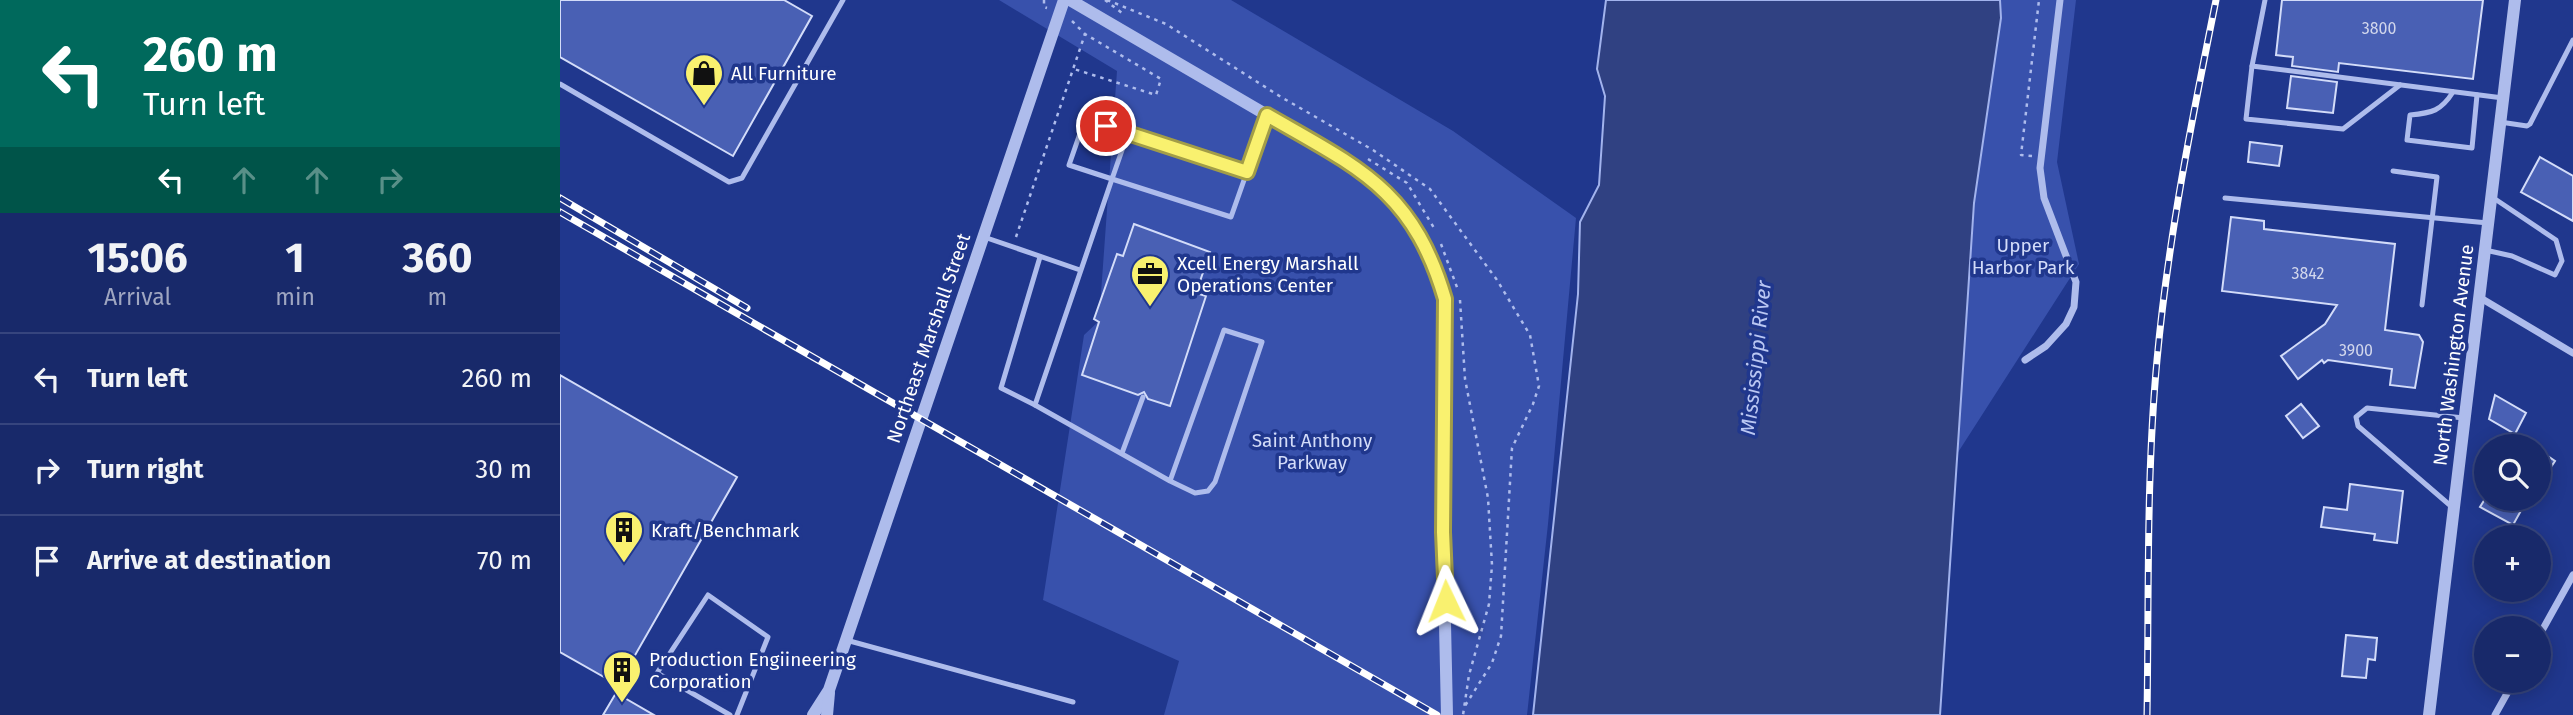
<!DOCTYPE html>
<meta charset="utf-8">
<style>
:root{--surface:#18296a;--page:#253572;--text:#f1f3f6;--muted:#9fa6c1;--line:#36457e}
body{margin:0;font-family:"Fira Sans",sans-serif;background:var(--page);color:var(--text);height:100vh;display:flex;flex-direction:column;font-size:26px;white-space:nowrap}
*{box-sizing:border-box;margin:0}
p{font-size:23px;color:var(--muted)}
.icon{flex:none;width:38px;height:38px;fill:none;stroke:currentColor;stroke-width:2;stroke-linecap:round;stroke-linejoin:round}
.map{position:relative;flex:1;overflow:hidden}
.panel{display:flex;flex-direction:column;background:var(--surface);width:560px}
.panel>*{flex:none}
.banner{background:#00695c;color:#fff;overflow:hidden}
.fabs{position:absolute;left:1914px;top:434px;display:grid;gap:14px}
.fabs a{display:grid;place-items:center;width:77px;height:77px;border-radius:50%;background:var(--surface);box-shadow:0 4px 18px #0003,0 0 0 2px var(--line);font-size:35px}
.pin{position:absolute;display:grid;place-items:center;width:60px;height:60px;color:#fff;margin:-30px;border:4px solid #fff;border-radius:50%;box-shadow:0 2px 7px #0007}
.me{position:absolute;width:77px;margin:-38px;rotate:358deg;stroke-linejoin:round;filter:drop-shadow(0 0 5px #0008)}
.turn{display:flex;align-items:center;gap:24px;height:147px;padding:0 28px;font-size:32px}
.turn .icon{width:91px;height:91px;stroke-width:2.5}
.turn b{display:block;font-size:49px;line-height:60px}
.lanes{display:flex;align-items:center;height:66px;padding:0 28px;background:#0003;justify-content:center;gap:35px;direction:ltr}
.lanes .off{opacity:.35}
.eta{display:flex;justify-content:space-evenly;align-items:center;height:119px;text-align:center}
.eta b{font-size:42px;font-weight:700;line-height:49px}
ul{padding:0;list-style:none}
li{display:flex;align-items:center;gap:21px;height:91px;padding:0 28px;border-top:2px solid var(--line)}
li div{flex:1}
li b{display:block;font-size:26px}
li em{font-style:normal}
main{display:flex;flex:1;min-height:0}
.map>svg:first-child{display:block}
.green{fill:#3851ac}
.water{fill:#304182;stroke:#a2b3ed;stroke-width:2}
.building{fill:#4960b4;stroke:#d3dcf9;stroke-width:2}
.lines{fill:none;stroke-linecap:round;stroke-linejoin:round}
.path{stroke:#aebcec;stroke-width:2.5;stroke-dasharray:3.5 5;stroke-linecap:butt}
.service{stroke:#aebcec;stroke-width:5}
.minor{stroke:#aebcec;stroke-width:7}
.tertiary{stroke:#aebcec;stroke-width:12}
.rail-casing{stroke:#fff;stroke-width:7}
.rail{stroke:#20378d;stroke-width:4.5;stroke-dasharray:13;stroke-linecap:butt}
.route-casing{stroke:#a29d48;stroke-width:18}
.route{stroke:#f9f16f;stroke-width:12}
.labels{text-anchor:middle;stroke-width:7;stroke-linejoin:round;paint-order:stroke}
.number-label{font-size:16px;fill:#d2d7ec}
.poi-label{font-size:19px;fill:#fff;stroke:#20378d;text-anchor:start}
.park-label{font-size:19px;fill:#d3dcf9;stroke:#20378d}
.street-label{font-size:19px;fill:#fff;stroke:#20378d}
.water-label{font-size:21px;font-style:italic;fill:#bac7f3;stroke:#20378d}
</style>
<main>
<section class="panel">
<div class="banner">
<div class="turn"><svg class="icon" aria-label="left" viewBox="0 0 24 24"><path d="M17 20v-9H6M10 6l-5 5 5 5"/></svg><div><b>260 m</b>Turn left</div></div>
<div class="lanes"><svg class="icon" aria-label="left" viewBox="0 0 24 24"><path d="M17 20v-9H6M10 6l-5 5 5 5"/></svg><svg class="icon off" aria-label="ahead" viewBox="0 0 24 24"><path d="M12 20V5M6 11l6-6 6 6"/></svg><svg class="icon off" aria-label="ahead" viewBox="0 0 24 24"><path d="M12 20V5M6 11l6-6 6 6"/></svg><svg class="icon off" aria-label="right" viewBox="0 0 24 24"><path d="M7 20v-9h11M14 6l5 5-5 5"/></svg></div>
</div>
<div class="eta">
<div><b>15:06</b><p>Arrival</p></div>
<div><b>1</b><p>min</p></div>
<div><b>360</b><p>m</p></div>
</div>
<ul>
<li><svg class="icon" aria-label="left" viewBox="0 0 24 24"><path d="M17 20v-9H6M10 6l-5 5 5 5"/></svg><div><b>Turn left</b></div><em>260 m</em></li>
<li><svg class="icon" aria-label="right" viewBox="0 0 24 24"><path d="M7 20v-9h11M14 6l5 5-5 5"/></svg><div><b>Turn right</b></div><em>30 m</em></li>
<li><svg class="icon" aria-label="arrive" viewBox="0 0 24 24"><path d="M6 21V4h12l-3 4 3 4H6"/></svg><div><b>Arrive at destination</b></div><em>70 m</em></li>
</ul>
</section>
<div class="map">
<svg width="2013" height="715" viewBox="0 0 2013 715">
<rect width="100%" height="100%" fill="#20378d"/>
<g class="green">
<path d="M 439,0 L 671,0 L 893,131 L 1016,218 L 988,524 L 967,715 L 604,715 L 619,661 L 483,600 L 524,335 L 539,321 L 557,71 Z"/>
<path d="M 1440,0 L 1516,0 L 1497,162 L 1519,264 L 1395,457 L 1419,148 L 1441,18 Z"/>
</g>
<path class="water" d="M 1046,0 L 1440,0 L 1441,18 L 1414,203 L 1380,715 L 973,715 L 1018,294 L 1020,222 L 1039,185 L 1045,96 L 1037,69 Z"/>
<g class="building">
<path d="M 0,0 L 224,0 L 252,16 L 173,156 L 0,57 Z"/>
<path d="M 1722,0 L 1923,0 L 1913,79 L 1779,63 L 1778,72 L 1732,66 L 1733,57 L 1716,55 Z"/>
<path d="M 1731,76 L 1777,82 L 1773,113 L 1727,108 Z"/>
<path d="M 1690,142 L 1722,146 L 1719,166 L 1688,162 Z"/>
<path d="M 1980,157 L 2013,176 L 2013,221 L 1961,192 Z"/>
<path d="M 1671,217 L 1704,221 L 1704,229 L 1835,244 L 1825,330 L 1859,335 L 1863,342 L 1855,388 L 1830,385 L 1832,369 L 1768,360 L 1764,363 L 1762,360 L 1738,379 L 1721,356 L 1765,324 L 1777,305 L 1662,291 Z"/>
<path d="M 574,224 L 650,252 L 636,293 L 646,296 L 610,406 L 588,399 L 584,392 L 578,395 L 522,375 L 539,322 L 534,319 L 557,254 L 563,256 Z"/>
<path d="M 0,375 L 177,477 L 58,685 L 0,652 Z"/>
<path d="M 1935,395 L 1966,413 L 1955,434 L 1929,419 Z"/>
<path d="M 1741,404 L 1759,426 L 1743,438 L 1726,416 Z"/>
<path d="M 1979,450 L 1995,461 L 1979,485 Z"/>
<path d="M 1790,484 L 1843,491 L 1837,543 L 1814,540 L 1815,534 L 1761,527 L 1764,507 L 1787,510 Z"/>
<path d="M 1925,499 L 1947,499 L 1963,507 L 1953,525 L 1920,507 Z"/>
<path d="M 1786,635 L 1817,638 L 1815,660 L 1808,659 L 1806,678 L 1782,676 Z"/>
<path d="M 56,693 L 94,715 L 43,715 Z"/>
</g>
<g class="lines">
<g class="path">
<path d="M 484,0 L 484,7 L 487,8"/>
<path d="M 545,0 L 562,13"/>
<path d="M 547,0 L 606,24 L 721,97 L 813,150 L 870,189 L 937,280 L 970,335 L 979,386 L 973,404 L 952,448 L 941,636 L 932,663 L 903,709"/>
<path d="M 512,21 L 525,34 L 601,79 L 596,95 L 514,69"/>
<path d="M 1472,156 L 1461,155 L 1479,0"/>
<path d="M 808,159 L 847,183 L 874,228"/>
<path d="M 456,237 L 525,34"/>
<path d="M 881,244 L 898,290"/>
<path d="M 900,300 L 905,379 L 928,498 L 932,565 L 929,604 L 909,675 L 903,715"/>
</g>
<g class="service">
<path d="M 1705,0 L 1692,66 L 1943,98"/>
<path d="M 1692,66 L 1686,119 L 1783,129 L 1840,85"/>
<path d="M 0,84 L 169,182 L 182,178 L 283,0"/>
<path d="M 1893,92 C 1881,111 1872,113 1850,115 L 1847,140 L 1912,148 L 1917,95"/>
<path d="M 1940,122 L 1967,126 L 1970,124 L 2013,40"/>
<path d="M 568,133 L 552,179 L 509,165 L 525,119 L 687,172"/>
<path d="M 1833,171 L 1877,177 L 1862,305"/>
<path d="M 1665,198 L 1928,223"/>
<path d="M 424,237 L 520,270"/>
<path d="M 1925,250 L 1952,256 L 1995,275 L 2002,261 L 1996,240 L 1932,197"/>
<path d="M 475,405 L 441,388 L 480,257"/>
<path d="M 562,453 L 583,397"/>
<path d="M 610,481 L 664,330 L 702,342 L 655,482 L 648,491 L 635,493 L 610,481 L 475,405 L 552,179 L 671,217 L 707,115"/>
<path d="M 1892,507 L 1798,426 L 1796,417 L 1807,408 L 1904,418"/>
<path d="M 286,640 L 513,702"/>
<path d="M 170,715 L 97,673 L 148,595 L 208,637 L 177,715"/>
</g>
<g class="minor">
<path d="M 1919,297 L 2013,353"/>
<path d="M 1465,360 L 1486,346 L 1506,324 L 1514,307 L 1516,282 L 1484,198 L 1480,168 L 1500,0"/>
<path d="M 1979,636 L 2013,575"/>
<path d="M 1935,715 L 1954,681"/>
</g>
<g class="tertiary">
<path d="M 510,0 L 796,167 L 841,207 L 863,238 L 885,299 L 883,532 L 887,715"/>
<path d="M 253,715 L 269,690 L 504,0"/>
<path d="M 267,715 L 269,693"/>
<path d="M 1869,715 L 1955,0"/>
</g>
<defs>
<g id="rail">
<path d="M 0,198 L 187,308"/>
<path d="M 0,212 L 877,715"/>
<path d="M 1587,715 C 1589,597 1586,478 1597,360 C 1608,239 1632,119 1656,0"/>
</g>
</defs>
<use href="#rail" class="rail-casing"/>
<use href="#rail" class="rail"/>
</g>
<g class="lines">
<defs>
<path id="route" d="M 546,126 L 687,172 L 707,115 C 799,168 853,190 885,299 L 883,532 L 886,601"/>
</defs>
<use href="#route" class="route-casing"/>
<use href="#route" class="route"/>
</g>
<defs>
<symbol id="shop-pin" viewBox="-11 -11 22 30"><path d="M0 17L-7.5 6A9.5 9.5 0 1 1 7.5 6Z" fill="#f9f16f" stroke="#20378d"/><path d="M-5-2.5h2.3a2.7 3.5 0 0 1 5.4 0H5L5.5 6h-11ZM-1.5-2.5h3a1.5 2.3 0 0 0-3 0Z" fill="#111"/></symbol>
<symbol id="office-pin" viewBox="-11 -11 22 30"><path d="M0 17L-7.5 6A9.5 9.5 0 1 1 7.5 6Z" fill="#f9f16f" stroke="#20378d"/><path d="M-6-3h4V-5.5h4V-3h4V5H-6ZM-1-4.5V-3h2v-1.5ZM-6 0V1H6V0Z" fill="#111"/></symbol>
<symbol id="building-pin" viewBox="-11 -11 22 30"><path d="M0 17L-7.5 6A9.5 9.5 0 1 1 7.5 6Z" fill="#f9f16f" stroke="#20378d"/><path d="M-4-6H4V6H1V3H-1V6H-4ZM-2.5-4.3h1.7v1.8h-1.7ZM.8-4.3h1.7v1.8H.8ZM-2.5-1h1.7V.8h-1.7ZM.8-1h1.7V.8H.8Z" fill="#111"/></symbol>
</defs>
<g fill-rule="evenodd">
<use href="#shop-pin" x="122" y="51" width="44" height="60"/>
<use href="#office-pin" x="568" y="252" width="44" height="60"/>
<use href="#building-pin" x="42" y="508" width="44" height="60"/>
<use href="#building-pin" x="40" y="648" width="44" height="60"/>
</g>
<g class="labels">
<g class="number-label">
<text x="1819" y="34">3800</text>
<text x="1748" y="279">3842</text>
<text x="1796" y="356">3900</text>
</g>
<g class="poi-label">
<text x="171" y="80">All Furniture</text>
<text x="617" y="270">Xcell Energy Marshall<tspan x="617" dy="22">Operations Center</tspan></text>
<text x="91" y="537">Kraft/Benchmark</text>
<text x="89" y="666">Production Engiineering<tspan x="89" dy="22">Corporation</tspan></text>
</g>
<g class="park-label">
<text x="1463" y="252">Upper<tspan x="1463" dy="22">Harbor Park</tspan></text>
<text x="752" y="447">Saint Anthony<tspan x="752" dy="22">Parkway</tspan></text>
</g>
<g class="street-label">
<text transform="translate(368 338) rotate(-71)" y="7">Northeast Marshall Street</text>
<text transform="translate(1893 355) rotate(-83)" y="7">North Washington Avenue</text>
</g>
<g class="water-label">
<text transform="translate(1196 358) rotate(-84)" y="7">Mississippi River</text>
</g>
</g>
</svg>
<div class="fabs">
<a><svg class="icon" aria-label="search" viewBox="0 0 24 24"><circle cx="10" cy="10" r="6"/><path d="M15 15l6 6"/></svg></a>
<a>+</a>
<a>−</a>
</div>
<div class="pin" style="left:546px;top:126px;background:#d93025"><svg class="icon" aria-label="arrive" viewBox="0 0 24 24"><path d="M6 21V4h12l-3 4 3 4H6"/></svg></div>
<svg class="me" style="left:886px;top:601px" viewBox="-20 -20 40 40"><path d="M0-17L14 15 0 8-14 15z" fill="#f9f16f" stroke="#fff" stroke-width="4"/></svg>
</div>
</main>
